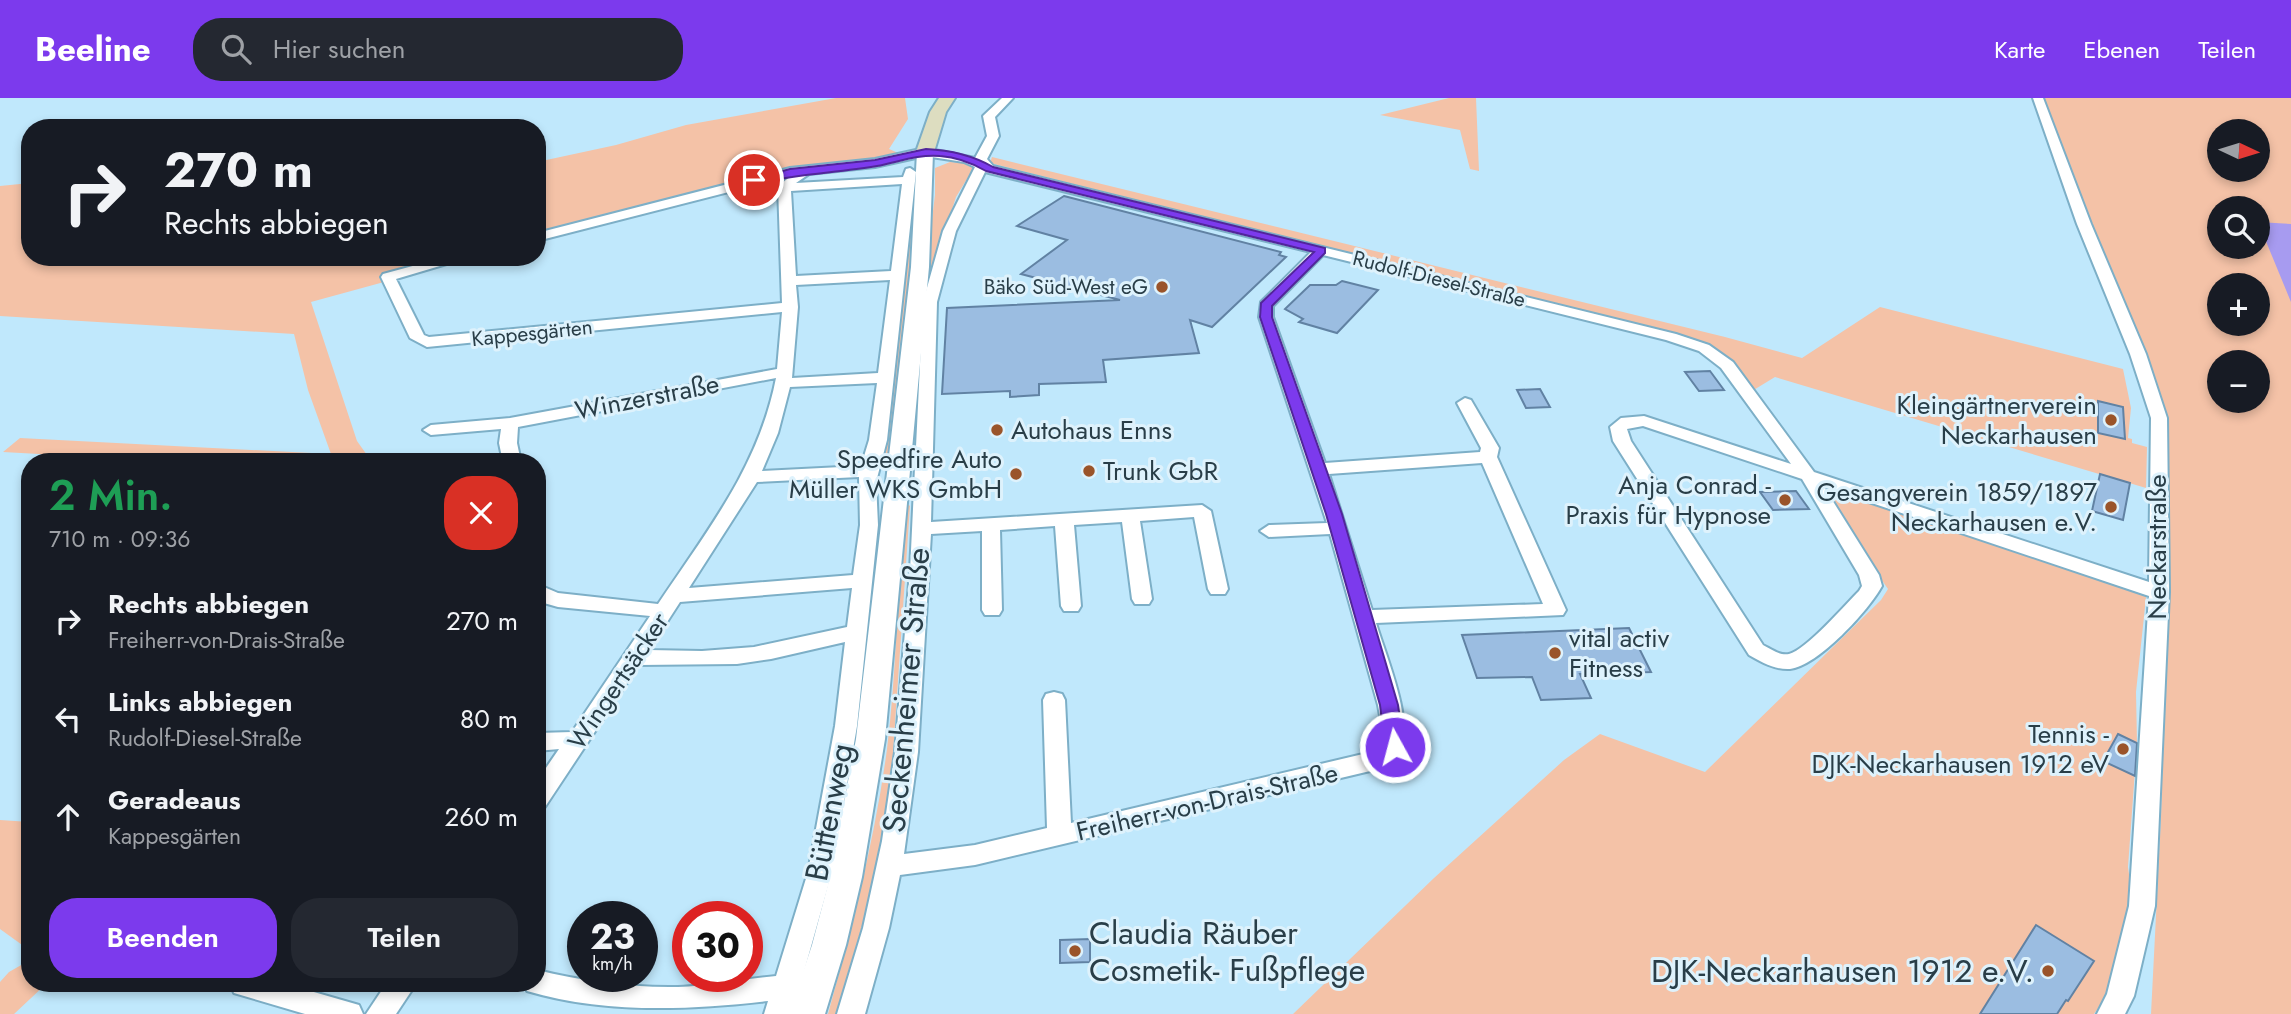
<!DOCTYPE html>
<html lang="de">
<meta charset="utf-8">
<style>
:root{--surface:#171b24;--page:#242831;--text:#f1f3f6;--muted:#9ea1a6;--accent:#7c3aed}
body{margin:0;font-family:Jost,sans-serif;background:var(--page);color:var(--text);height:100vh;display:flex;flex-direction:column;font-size:26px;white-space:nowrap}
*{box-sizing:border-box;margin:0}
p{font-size:23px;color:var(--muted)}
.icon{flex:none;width:38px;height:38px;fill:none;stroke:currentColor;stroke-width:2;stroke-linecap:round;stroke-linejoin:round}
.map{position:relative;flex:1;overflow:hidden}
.panel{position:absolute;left:21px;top:355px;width:525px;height:539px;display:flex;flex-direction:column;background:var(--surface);border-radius:28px;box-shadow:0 4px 10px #0003}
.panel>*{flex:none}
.hud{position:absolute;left:21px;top:21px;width:525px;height:147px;border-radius:28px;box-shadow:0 4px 10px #0003;background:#171b24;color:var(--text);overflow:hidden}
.needle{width:46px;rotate:94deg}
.controls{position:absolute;left:2207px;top:21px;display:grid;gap:14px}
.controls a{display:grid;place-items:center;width:63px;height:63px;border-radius:50%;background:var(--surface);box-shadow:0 4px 10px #0003;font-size:35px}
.speed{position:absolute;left:567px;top:803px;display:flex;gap:14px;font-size:35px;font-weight:700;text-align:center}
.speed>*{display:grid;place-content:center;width:91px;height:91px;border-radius:50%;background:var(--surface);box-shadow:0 4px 10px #0003;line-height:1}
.speed small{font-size:18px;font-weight:400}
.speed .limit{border:10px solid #d22;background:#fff;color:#111}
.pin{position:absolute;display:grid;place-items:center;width:60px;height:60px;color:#fff;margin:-30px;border:4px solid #fff;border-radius:50%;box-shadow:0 2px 7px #0007}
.me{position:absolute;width:77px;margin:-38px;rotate:353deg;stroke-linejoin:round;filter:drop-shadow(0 0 5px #0008)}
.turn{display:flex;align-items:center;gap:24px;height:147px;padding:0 28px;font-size:32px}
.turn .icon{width:91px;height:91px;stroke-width:2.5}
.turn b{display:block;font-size:49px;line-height:60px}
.round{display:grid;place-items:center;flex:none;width:74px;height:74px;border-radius:28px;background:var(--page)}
.headline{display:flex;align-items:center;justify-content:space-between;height:119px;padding:0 28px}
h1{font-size:42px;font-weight:600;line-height:52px;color:#1e9e55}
.button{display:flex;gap:14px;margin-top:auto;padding:14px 28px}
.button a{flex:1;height:80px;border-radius:28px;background:var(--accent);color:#fff;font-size:28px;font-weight:600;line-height:80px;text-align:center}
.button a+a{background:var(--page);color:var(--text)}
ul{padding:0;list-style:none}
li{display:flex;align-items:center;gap:21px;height:98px;padding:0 28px}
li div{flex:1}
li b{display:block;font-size:26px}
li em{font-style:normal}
header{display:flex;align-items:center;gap:42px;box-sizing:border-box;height:98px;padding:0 35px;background:var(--accent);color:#fff}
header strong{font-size:33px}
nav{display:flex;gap:38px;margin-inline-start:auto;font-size:24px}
.search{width:490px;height:63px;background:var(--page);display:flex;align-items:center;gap:18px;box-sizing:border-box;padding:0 24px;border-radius:28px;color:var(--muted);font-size:26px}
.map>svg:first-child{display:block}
.green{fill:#f4c2a7;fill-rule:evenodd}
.water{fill:#a79bf0}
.building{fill:#9bbde1;stroke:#6182a3;stroke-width:2}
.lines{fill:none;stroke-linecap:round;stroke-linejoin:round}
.minor-casing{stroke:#7dafc7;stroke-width:4}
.tertiary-casing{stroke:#7dafc7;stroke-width:4}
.secondary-casing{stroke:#7dafc7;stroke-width:4}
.minor{fill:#fff;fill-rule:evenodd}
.tertiary{fill:#fff;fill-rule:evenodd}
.secondary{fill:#ddddc0;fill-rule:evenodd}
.route{fill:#7c3aed;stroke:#51269a;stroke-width:2}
.poi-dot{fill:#9a542a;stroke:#def2fc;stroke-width:2.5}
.labels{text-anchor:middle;stroke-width:6;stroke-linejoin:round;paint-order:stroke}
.far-street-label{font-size:21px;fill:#293e48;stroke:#def2fc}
.far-poi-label{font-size:21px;fill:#293e48;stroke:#def2fc;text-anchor:end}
.street-label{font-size:26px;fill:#293e48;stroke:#def2fc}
.poi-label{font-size:26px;fill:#293e48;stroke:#def2fc;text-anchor:end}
.near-street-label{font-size:32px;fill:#293e48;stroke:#def2fc}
.near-poi-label{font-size:32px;fill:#293e48;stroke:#def2fc;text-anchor:start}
</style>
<header>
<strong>Beeline</strong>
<div class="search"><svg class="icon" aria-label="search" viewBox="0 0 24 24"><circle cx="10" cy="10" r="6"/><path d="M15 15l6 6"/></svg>Hier suchen</div>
<nav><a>Karte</a><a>Ebenen</a><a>Teilen</a></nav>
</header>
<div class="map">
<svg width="2291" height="916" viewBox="0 0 2291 916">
<rect width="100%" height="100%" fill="#c0e8fc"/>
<g class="green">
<path d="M 836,0 L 905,0 L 908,21 L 889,51 L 903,57 L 825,67 L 537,136 L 537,64 L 616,47 L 686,27 Z"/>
<path d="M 1449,0 L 1476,0 L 1479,73 L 1470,71 L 1460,32 L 1380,17 Z"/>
<path d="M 2042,0 L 2291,0 L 2291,916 L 2151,916 L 2161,719 L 2168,478 L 2167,321 L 2153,275 L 2090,125 ZM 2219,33 L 2258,33 L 2258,72 L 2219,72 ZM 2219,110 L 2258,110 L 2258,149 L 2219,149 ZM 2219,187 L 2258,187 L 2258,226 L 2219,226 ZM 2219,264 L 2258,264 L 2258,303 L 2219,303 Z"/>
<path d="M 992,59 L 1725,239 L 1802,260 L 1880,209 L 2123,271 L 2131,310 L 2128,340 L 2132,341 L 2132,345 L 2147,349 L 2146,390 L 1775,279 L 1752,293 L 1727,262 L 1656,232 L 990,65 Z"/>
<path d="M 950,64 L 976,66 L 956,99 L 943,140 L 921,346 L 913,337 L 922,201 L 935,97 L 935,70 Z"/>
<path d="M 911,83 L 916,83 L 904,247 L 887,365 L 880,371 Z"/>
<path d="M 30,85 L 30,92 L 22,102 L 30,103 L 30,159 L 451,159 L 381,178 L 384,184 L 311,204 L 357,343 L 372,364 L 183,364 L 3,354 L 20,340 L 331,356 L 308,292 L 294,236 L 0,218 L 0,88 Z"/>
<path d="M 1828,394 L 1870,403 L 2147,490 L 2136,594 L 2137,645 L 2128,769 L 2134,811 L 2116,884 L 2094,916 L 1293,916 L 1434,780 L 1564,662 L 1600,636 L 1705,674 L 1881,502 L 1888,491 L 1825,400 Z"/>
<path d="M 907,405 L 910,408 L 891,684 L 875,781 L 837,916 L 828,916 C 852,829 875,741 887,651 C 896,579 897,506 902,434 Z"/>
<path d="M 0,722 L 30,724 L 30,845 L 25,849 L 0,831 Z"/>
<path d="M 30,862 L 30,886 L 46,886 L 14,916 L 0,916 L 0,884 L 9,874 Z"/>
</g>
<path class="water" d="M 2258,124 L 2291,126 L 2291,204 Z"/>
<g class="building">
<path d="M 1064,98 L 1281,154 L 1279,157 L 1286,159 L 1212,229 L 1190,222 L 1199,255 L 1103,262 L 1106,284 L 1039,286 L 1039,297 L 1010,299 L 1010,293 L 942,296 L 947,210 L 1120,202 L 1021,176 L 1067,142 L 1017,128 Z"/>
<path d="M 1342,183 L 1378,192 L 1337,235 L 1299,224 L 1303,221 L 1285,211 L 1310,187 L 1336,187 Z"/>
<path d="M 1710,273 L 1724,292 L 1699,293 L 1685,274 Z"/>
<path d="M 1540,291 L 1550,309 L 1526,310 L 1517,292 Z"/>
<path d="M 2098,303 L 2123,309 L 2125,341 L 2098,335 Z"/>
<path d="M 2100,376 L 2130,385 L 2123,422 L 2092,413 Z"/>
<path d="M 1796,393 L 1809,411 L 1773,412 L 1760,394 Z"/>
<path d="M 1629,530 L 1651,574 L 1580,576 L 1591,600 L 1541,602 L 1532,579 L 1477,580 L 1462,537 Z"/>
<path d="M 2118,636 L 2137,645 L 2135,678 L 2103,663 Z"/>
<path d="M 2036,827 L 2094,863 L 2068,903 L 2066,902 L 2057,916 L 1980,916 Z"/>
<path d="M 1090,841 L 1090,864 L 1060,865 L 1060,842 Z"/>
</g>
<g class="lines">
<defs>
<g id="minor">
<path d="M 1002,0 L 1013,0 L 995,19 L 999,38 L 987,61 L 993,68 L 1676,236 L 1709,247 L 1733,264 L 1814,374 L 2149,484 L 2151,320 L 2130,256 L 2077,126 L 2033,0 L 2043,0 L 2091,126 L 2146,256 L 2167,320 L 2169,494 L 2155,808 L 2134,898 L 2125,916 L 2097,916 L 2107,896 L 2129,808 L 2149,498 L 1824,389 L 1879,477 L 1882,488 C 1869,512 1818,568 1790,571 C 1775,572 1761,564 1749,557 L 1613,343 L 1610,329 L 1621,320 L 1644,318 L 1791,366 L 1721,270 L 1699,253 L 1666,242 L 1323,157 L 1273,208 L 1273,219 L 1325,365 L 1480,354 L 1481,350 L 1457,305 L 1465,300 L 1471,302 L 1499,350 L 1497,359 L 1566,512 L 1563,517 L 1376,525 C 1387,562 1417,629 1398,663 L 1387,669 L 975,767 L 900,777 L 889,830 L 865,916 L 837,916 L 863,830 L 882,743 L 895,654 L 910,473 L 923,204 L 943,133 L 975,69 L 964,64 L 925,58 L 875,69 L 809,76 L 796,85 L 903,79 L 906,71 L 910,70 L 916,74 L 887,342 L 876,384 L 878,427 L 857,628 L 832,774 L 792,916 L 764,916 L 768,903 C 689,912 604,916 527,893 L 524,886 L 537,886 L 537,872 C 582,883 632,890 678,889 C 710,888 744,881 776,878 L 808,774 L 835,628 L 845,544 L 771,561 L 737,566 L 639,567 L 545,709 L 537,711 L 537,683 L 559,651 L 537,653 L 537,635 L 572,634 L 650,518 L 558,509 L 537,503 L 537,486 L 558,495 L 658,506 C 707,433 759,368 776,280 L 518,329 L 517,345 L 521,364 L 503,364 L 499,345 L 501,331 L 431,337 L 423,332 L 431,327 L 510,320 L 777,271 L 782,214 L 427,249 L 410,240 L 381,179 L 383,176 L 446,159 L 470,159 L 396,181 L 424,237 L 429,239 L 782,205 L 778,88 L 791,78 L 537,143 L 537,135 L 790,70 L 875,61 L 925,50 L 975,60 L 987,38 L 983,18 ZM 985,74 L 1311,154 L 1261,204 L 1259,219 L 1327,425 L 1269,427 L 1260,433 L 1269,439 L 1330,436 L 1378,607 L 1384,640 L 1380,652 L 1071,725 L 1065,602 L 1062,596 L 1054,594 L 1046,596 L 1043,602 L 1047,730 L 975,747 L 904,756 L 918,654 L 931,436 L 982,433 L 982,512 L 985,517 L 999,517 L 1002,512 L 1000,432 L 1055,428 L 1061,508 L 1064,513 L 1078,513 L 1081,508 L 1074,427 L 1122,424 L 1132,501 L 1135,506 L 1149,506 L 1152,501 L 1140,423 L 1194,419 L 1208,491 L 1211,496 L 1225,496 L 1228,491 L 1211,413 L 1202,407 L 931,424 L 937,204 L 956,133 ZM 902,86 L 891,173 L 796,178 L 791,93 ZM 890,182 L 878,275 L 792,280 L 798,209 L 796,187 ZM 877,285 L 869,342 L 861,368 L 762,373 L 778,335 L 790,289 ZM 1643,328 L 1802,381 L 1859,477 L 1862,488 L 1859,493 C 1846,506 1806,552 1789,556 C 1780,558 1771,551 1763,547 L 1631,343 L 1627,331 ZM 1482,365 L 1543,506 L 1372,512 L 1329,376 ZM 859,379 L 860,427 L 853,477 L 689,490 L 757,384 ZM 852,490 L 847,529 L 754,549 L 702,553 L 649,552 L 680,504 Z"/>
<path d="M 230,886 L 286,886 L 359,907 L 363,916 L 305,916 L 234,895 Z"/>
<path d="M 386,886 L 416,886 L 396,916 L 366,916 Z"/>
</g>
<path id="tertiary" d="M 925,49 L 933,54 L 929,169 L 885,641 L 862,779 L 846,847 L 825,916 L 789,916 L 812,847 L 830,779 L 856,641 L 911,169 L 917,54 Z"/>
<path id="secondary" d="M 939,0 L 955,0 L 946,14 L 934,54 L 925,59 L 919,58 L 916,54 L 930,14 Z"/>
</defs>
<use href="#minor" class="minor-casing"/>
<use href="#tertiary" class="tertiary-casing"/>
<use href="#secondary" class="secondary-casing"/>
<use href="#minor" class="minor"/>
<use href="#tertiary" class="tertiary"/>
<use href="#secondary" class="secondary"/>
</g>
<path class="route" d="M 926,51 C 949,52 972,57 993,69 L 1325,150 L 1325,155 L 1272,208 L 1272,219 L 1342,416 L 1398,607 L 1404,649 L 1401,654 L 1388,654 L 1385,649 L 1380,607 L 1326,416 L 1260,219 L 1261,205 L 1314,154 L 986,73 C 972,65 956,59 940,58 C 919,56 898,64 877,68 C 836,75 795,76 754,86 L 749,82 L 790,71 L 875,62 Z"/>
<g class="poi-dot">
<circle cx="1162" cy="189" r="7"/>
<circle cx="2111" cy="322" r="7"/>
<circle cx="997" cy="332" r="7"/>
<circle cx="1089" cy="373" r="7"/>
<circle cx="1016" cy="376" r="7"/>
<circle cx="1785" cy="402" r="7"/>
<circle cx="2111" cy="409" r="7"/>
<circle cx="1555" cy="555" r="7"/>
<circle cx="2123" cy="651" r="7"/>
<circle cx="1075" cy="853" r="7"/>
<circle cx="2048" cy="873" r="7"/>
</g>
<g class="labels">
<g class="far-street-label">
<text transform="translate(1439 181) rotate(14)" y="7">Rudolf-Diesel-Straße</text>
<text transform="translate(532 235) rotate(-6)" y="7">Kappesgärten</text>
</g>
<g class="far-poi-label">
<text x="1148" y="196">Bäko Süd-West eG</text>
</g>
<g class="street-label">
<text transform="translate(647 299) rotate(-11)" y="9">Winzerstraße</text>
<text transform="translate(2157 449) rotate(-90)" y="9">Neckarstraße</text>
<text transform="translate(618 583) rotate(-56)" y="9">Wingertsäcker</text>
<text transform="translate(1207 704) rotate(-13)" y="9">Freiherr-von-Drais-Straße</text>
</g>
<g class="poi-label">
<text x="2097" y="316">Kleingärtnerverein<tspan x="2097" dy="30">Neckarhausen</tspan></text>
<text x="1011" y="341" text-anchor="start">Autohaus Enns</text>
<text x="1002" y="370">Speedfire Auto<tspan x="1002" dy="30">Müller WKS GmbH</tspan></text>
<text x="1103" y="382" text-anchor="start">Trunk GbR</text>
<text x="1771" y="396">Anja Conrad -<tspan x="1771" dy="30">Praxis für Hypnose</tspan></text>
<text x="2097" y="403">Gesangverein 1859/1897<tspan x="2097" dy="30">Neckarhausen e.V.</tspan></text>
<text x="1569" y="549" text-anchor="start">vital activ<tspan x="1569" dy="30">Fitness</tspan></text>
<text x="2109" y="645">Tennis -<tspan x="2109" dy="30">DJK-Neckarhausen 1912 eV</tspan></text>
</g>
<g class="near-street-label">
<text transform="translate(906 592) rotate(-85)" y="11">Seckenheimer Straße</text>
<text transform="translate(829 714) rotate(-79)" y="11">Büttenweg</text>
</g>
<g class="near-poi-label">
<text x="1089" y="846">Claudia Räuber<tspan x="1089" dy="37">Cosmetik- Fußpflege</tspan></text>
<text x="2034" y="884" text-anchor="end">DJK-Neckarhausen 1912 e.V.</text>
</g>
</g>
</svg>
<div class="controls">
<a><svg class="needle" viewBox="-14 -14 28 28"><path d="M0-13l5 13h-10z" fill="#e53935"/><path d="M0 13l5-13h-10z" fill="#9ea1a6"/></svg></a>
<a><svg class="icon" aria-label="search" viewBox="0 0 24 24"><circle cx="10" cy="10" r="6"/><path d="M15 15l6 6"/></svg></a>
<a>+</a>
<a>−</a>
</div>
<div class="speed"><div>23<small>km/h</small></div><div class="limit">30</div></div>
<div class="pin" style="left:754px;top:82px;background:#d93025"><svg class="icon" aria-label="arrive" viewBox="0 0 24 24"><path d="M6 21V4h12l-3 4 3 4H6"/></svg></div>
<svg class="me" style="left:1395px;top:649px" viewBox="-20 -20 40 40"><circle r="17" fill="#7c3aed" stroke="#fff" stroke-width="3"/><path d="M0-11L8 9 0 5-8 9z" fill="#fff"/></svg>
<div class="hud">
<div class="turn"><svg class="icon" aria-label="right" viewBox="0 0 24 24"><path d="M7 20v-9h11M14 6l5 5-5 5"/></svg><div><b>270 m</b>Rechts abbiegen</div></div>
</div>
<section class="panel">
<div class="headline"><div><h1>2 Min.</h1><p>710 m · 09:36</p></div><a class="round" style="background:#d93025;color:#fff"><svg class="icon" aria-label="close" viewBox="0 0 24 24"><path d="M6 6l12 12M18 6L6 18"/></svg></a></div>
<ul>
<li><svg class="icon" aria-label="right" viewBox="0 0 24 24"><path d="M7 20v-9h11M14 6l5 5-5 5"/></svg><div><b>Rechts abbiegen</b><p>Freiherr-von-Drais-Straße</p></div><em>270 m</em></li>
<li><svg class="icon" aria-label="left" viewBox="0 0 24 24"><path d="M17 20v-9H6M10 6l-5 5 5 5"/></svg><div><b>Links abbiegen</b><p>Rudolf-Diesel-Straße</p></div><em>80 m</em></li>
<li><svg class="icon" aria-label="ahead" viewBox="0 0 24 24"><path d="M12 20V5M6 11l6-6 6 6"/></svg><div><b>Geradeaus</b><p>Kappesgärten</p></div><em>260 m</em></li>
</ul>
<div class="button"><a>Beenden</a><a>Teilen</a></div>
</section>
</div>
